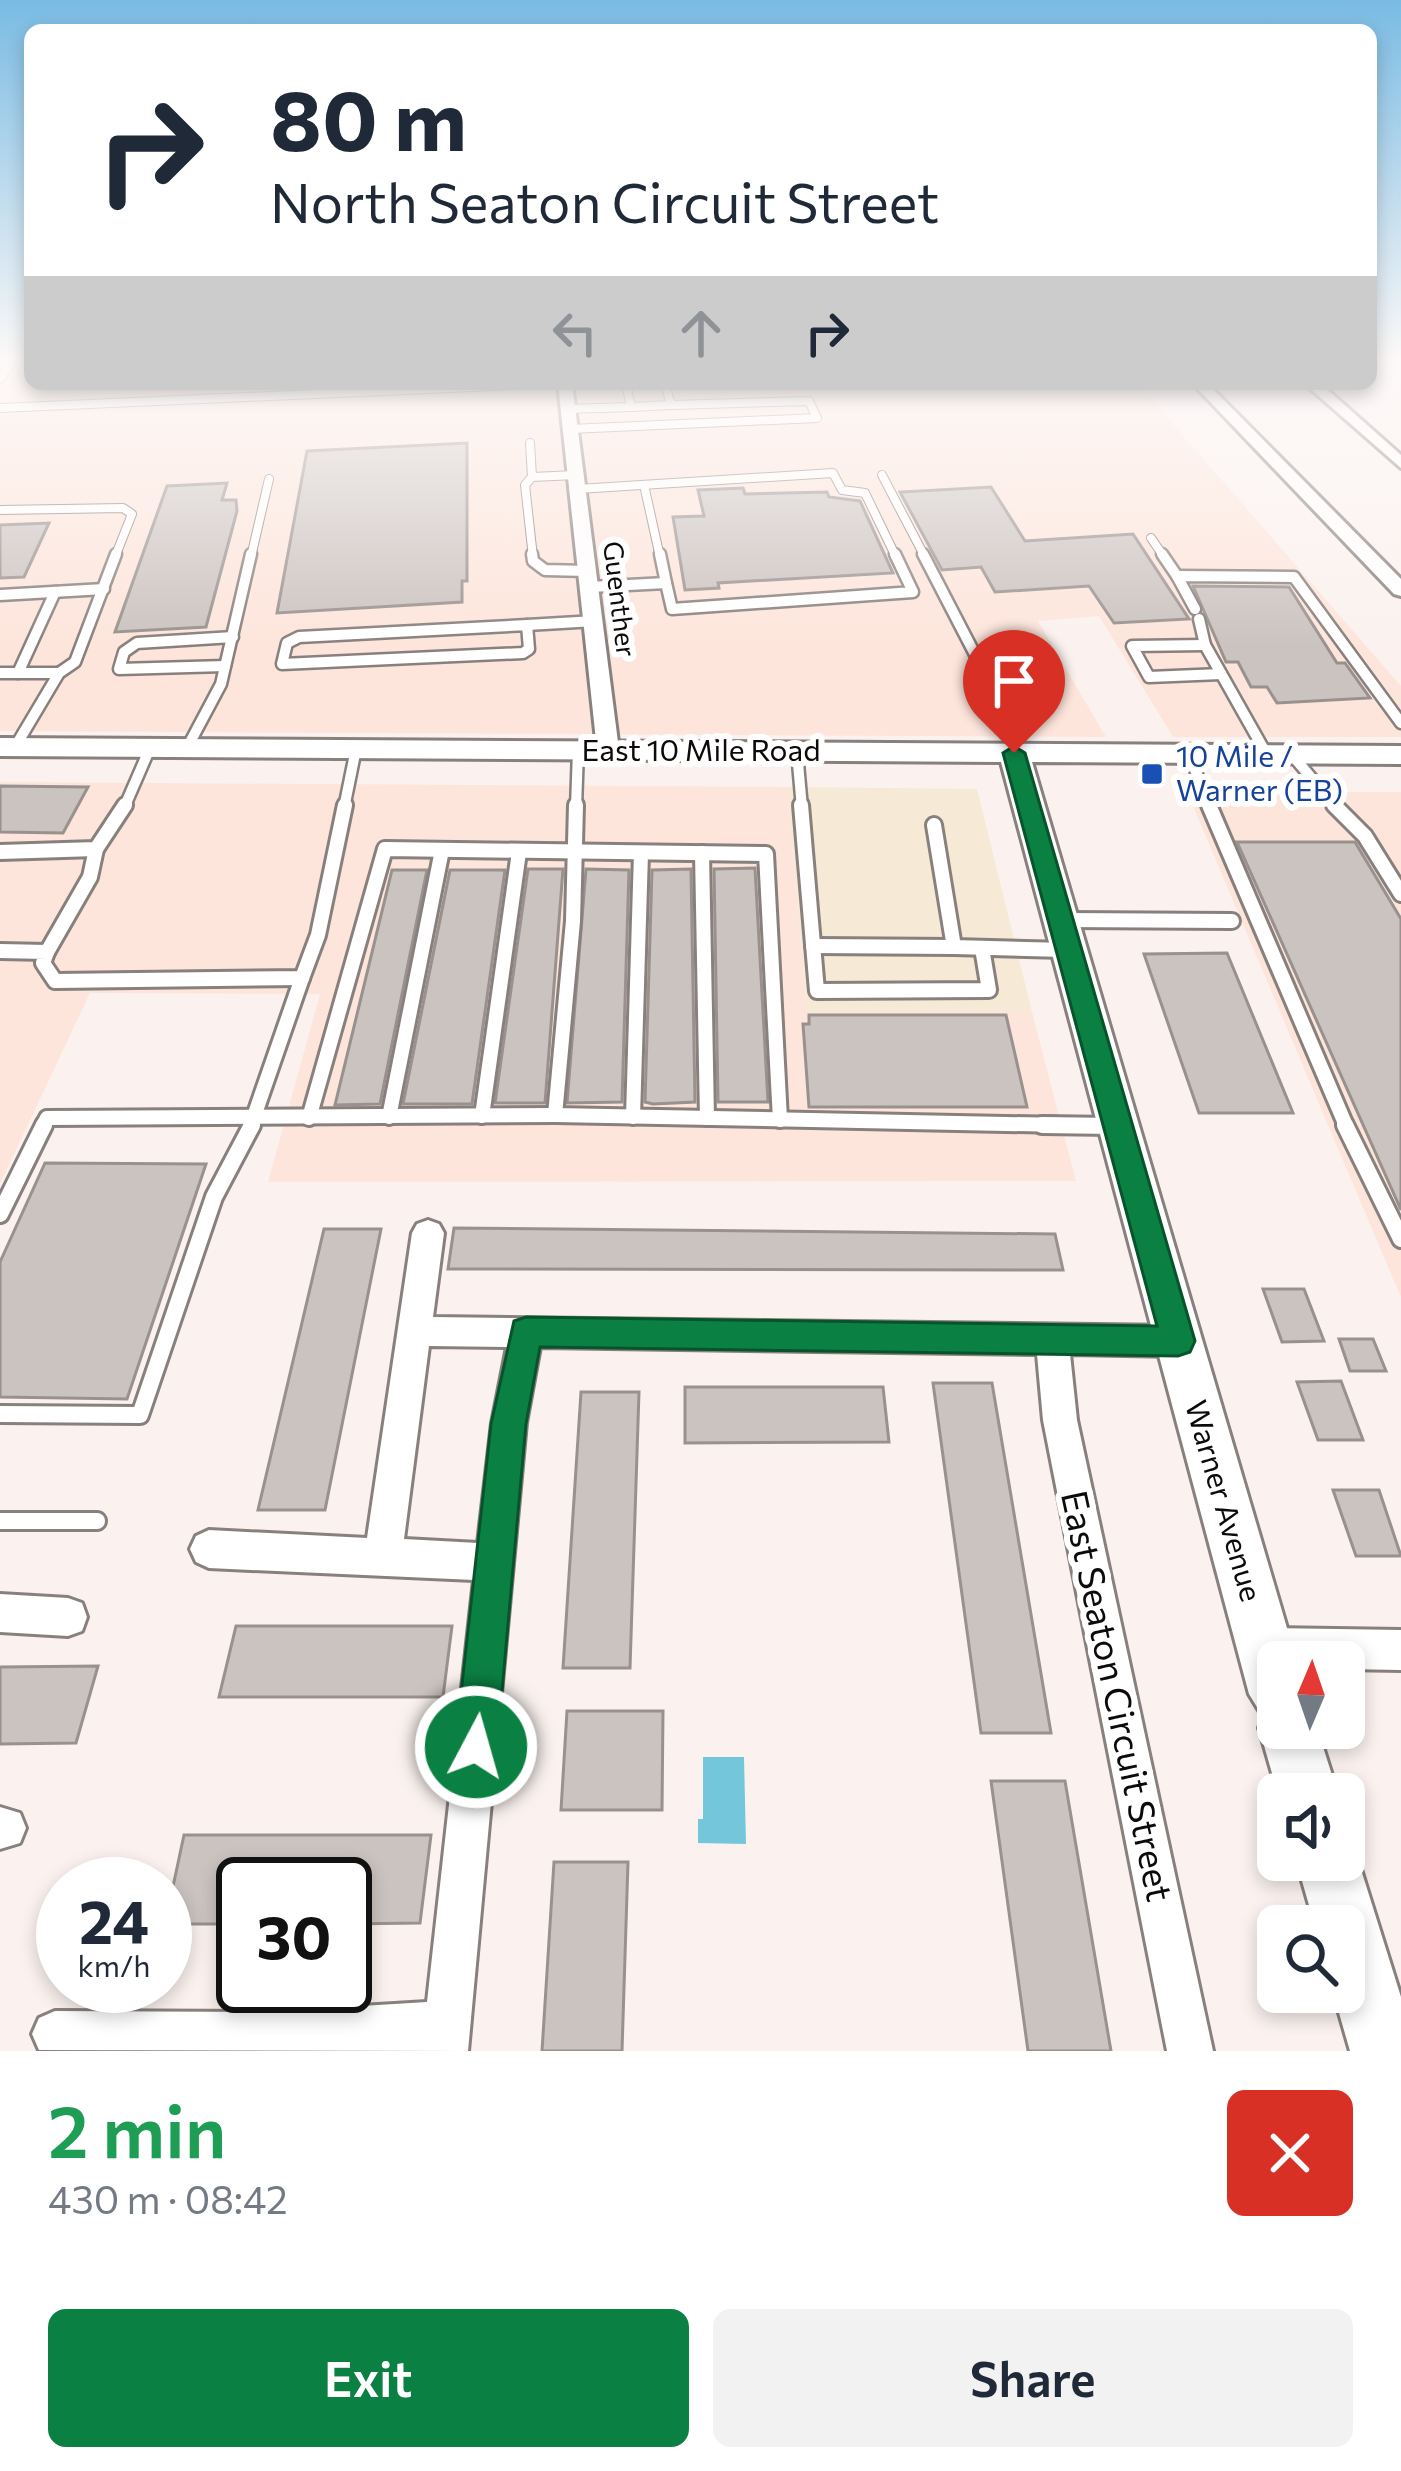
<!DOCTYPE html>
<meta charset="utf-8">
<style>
:root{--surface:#fff;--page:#f2f2f3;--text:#1f2937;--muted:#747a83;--accent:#0b8043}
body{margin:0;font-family:Commissioner,sans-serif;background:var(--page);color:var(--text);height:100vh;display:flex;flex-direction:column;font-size:45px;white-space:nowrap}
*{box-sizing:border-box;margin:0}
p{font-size:39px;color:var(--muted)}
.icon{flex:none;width:66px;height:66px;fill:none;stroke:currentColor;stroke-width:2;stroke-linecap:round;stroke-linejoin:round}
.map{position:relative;height:2051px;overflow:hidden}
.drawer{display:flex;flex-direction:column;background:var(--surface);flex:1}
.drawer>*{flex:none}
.guide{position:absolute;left:24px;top:24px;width:1353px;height:366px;border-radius:18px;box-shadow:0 6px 18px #0003;background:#fff;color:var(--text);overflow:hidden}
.needle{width:78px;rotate:2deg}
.controls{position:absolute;left:1257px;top:1641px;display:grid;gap:24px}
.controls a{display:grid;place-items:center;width:108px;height:108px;border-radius:18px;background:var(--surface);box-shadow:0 6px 18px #0003;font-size:60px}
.speed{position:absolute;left:36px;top:1857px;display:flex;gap:24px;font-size:60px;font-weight:700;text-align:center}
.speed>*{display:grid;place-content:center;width:156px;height:156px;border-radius:50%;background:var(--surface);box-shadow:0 6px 18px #0003;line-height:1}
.speed small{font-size:30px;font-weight:400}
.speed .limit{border:6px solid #111;border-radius:18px;background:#fff;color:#111}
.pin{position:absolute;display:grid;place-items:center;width:102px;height:102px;color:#fff;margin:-123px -51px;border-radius:50% 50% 50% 0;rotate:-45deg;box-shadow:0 0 12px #0007}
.pin .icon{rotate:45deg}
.me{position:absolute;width:132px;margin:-66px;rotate:6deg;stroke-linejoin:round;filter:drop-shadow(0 0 9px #0008)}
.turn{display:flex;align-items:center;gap:42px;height:252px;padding:0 48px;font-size:54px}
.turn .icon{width:156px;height:156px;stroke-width:2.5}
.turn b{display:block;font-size:84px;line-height:102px}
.lanes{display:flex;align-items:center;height:114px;padding:0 48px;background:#0003;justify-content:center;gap:60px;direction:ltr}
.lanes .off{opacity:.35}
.round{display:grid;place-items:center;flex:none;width:126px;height:126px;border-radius:18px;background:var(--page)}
.head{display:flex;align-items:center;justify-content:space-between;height:204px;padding:0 48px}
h1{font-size:72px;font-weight:600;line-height:90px;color:#1e9e55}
.button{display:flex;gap:24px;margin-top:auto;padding:24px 48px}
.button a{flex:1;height:138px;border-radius:18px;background:var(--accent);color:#fff;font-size:48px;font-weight:600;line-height:138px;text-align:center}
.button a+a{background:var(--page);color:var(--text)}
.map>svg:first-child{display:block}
.commercial{fill:#f6e9d5}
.industrial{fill:#fde5db}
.water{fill:#74c6db}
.building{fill:#cbc3c0;stroke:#99918e;stroke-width:3}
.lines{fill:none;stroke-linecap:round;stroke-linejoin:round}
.lane-far3-casing{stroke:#88807d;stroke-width:10}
.lane-far2-casing{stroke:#88807d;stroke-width:15}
.lane-far1-casing{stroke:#88807d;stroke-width:20}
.lane-casing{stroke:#88807d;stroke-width:22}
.street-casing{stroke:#88807d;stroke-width:6}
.secondary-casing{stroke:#88807d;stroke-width:6}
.lane-far3{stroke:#fff;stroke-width:8}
.lane-far2{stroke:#fff;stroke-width:10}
.lane-far1{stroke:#fff;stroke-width:14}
.lane{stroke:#fff;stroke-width:16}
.street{fill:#fff;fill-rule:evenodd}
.secondary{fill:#fff;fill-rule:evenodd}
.route{fill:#0b8043;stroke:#07532c;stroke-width:3}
.transit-dot{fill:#1a4fb4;stroke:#fff;stroke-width:4.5}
.labels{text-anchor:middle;stroke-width:12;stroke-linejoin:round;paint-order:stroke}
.far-street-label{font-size:27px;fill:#0d0b0a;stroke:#fff}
.street-label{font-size:30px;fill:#0d0b0a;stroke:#fff}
.transit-label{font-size:30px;fill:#164399;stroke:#fff;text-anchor:start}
.near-street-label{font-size:36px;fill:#0d0b0a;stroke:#fff}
</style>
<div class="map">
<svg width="1401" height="2051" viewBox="0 0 1401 2051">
<rect width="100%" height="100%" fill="#fbf2ef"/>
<path class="commercial" d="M 787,787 L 977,789 L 1032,1012 L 807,1012 Z"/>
<g class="industrial">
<path d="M 0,359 L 30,359 L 30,384 L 1138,384 L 1401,686 L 1401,737 L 1173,737 L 1099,616 L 1038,621 L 1106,737 L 0,731 Z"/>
<path d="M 0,782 L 787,787 L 807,1012 L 1032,1012 L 1076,1181 L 268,1182 L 320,994 L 90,993 L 0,1184 Z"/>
<path d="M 1187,792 L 1401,792 L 1401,1297 L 1394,1281 Z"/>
</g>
<path class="water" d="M 703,1757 L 744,1757 L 746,1844 L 698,1843 L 698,1819 L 703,1819 Z"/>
<g class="building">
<path d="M 467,443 L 467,581 L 462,581 L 462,602 L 277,613 L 307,451 Z"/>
<path d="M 227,483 L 222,500 L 236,500 L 237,511 L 206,627 L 115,632 L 167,486 Z"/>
<path d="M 991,487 L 1025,541 L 1133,534 L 1189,619 L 1114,623 L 1089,586 L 995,592 L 981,567 L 942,570 L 900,492 Z"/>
<path d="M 743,488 L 745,494 L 827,492 L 829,497 L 860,501 L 893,573 L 718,583 L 719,588 L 685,590 L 673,517 L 704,516 L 698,490 Z"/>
<path d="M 49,523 L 24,577 L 0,578 L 0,525 Z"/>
<path d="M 1193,586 L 1289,587 L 1337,663 L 1345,663 L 1370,698 L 1277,703 L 1267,687 L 1251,687 L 1238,662 L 1226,662 Z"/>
<path d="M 0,786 L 88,787 L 63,833 L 0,832 Z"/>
<path d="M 1237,842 L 1355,842 L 1401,919 L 1401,1210 Z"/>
<path d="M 755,868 L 768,1102 L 718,1102 L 714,869 Z"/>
<path d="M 528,869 L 563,869 L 545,1103 L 495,1103 Z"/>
<path d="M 586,869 L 629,870 L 622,1102 L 567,1103 Z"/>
<path d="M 691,869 L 695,1102 L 653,1104 L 645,1102 L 652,870 Z"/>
<path d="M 392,870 L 427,870 L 380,1104 L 335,1105 Z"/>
<path d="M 450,870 L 505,870 L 472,1104 L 403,1104 Z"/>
<path d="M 1227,953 L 1293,1113 L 1199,1113 L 1144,954 Z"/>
<path d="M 809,1015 L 1006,1015 L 1027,1107 L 809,1107 L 803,1024 L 809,1024 Z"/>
<path d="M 45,1163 L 206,1164 L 127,1399 L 0,1397 L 0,1262 Z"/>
<path d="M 454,1228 L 1055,1234 L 1063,1270 L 448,1269 Z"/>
<path d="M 324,1229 L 381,1229 L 325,1510 L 258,1510 Z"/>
<path d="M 1263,1289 L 1304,1289 L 1324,1341 L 1282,1342 Z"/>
<path d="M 1339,1339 L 1373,1339 L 1386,1371 L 1350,1371 Z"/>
<path d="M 1341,1381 L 1363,1440 L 1318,1440 L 1297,1382 Z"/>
<path d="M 933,1383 L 992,1383 L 1051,1733 L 981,1733 Z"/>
<path d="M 685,1387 L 883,1387 L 889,1442 L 685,1443 Z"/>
<path d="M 581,1392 L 639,1392 L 630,1668 L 563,1668 Z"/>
<path d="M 1333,1490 L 1379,1490 L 1401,1556 L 1356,1556 Z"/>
<path d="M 236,1626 L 452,1626 L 443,1697 L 219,1697 Z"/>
<path d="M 98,1666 L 76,1743 L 0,1744 L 0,1667 Z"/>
<path d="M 567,1711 L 663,1711 L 662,1810 L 561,1810 Z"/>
<path d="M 991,1781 L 1065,1781 L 1111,2051 L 1028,2051 Z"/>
<path d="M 184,1835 L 431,1835 L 420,1923 L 345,1924 L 345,1884 L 243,1884 L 243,1924 L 165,1924 Z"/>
<path d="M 554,1862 L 628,1862 L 622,2051 L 542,2051 Z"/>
</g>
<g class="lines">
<defs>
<g id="lane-far3">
<path d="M 0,379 L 13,359"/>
<path d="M 631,407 L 671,405"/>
<path d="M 0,408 L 539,384"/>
<path d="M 568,409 L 631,407 L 626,384"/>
<path d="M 570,429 L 817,418 L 809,401 L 671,405 L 665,384"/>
<path d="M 530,443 L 532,477"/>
<path d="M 882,475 L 925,557"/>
<path d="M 644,485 L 660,557"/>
<path d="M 578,489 L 833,473 L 842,490 L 865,493 L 896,557"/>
<path d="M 0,510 L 123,508 L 132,514 L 115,557"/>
<path d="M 1151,538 L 1164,557"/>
<path d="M 251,557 L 269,479"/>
<path d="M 533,557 L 525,485 L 532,477 L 576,475"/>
</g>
<g id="lane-far2">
<path d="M 532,554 L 533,561 L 545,570 L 588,571"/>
<path d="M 660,554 L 666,583"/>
<path d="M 923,554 L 1010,722 L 1014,753"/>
<path d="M 1162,554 L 1177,576"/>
<path d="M 590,587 L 666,583 L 672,609 L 913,592 L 895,554"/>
<path d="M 0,595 L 104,589"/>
<path d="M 1195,609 L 1177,576 L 1294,577 L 1401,723"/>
<path d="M 1199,619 L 1205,645 L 1267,755"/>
<path d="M 527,625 L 529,649 L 523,653 L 282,664 L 287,643 L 299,637 Z"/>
<path d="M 527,625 L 595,621"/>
<path d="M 1205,645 L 1132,646 L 1149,677 L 1221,674"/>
<path d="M 225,666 L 119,669 L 124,652 L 137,643 L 233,637"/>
<path d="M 0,673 L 59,673"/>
<path d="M 18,673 L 55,592"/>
<path d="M 15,747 L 59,673 L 75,662 L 116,554"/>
<path d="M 187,748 L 221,684 L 251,554"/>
<path d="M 797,752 L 802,808"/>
<path d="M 1188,753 L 1211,808"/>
<path d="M 1292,755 L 1337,808"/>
<path d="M 124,808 L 150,748"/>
<path d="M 344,808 L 356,749"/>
<path d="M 576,808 L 578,750"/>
</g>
<g id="lane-far1">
<path d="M 576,805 L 573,921 L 555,1115 L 1113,1126"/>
<path d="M 801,805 L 817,991 L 989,990 L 982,948"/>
<path d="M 1209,805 L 1347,1128"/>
<path d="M 1334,805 L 1365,836 L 1401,894"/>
<path d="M 934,825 L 954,947 L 1065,950"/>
<path d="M 0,852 L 96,849 L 125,805"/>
<path d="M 702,853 L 707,1118"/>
<path d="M 1064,920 L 1232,921"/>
<path d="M 813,946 L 954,947"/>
<path d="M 0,951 L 47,952 L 43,963 L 55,981 L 302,978 L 318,935 L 345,805"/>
<path d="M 47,952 L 90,877 L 96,849"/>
<path d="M 482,1116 L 519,852"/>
<path d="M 389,1117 L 442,850"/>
<path d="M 633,1117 L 641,853"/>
<path d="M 309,1118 L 385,849 L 766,854 L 780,1120"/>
<path d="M 42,1128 L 47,1118 L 555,1115"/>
<path d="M 250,1128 L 302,978"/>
</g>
<g id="lane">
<path d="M 1042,1125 L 1113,1126"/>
<path d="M 1345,1125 L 1401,1239"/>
<path d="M 0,1214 L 44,1125"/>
<path d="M 0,1414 L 140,1415 L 214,1197 L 252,1125"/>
<path d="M 0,1521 L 97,1521"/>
</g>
<g id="street">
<path d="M 558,384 L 572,384 L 619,750 L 608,756 L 597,750 Z"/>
<path d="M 1193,384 L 1208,384 L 1401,579 L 1401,596 L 1394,594 Z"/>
<path d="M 1305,384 L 1321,384 L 1401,455 L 1401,468 Z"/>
<path d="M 428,1220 L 439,1224 L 444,1233 L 433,1317 L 1178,1326 L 1190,1330 L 1195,1341 L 1190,1352 L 1178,1356 L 1070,1354 L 1077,1420 L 1213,2051 L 1167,2051 L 1043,1420 L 1037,1354 L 540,1347 L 526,1423 L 468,2051 L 39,2050 L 32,2034 L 39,2018 L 55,2011 L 263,2012 L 427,2002 L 474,1580 L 209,1568 L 196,1562 L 190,1549 L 196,1536 L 209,1530 L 367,1538 L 412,1233 L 417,1224 ZM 429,1346 L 507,1347 L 492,1423 L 478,1543 L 404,1539 Z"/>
<path d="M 0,1594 L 68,1598 L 82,1603 L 87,1617 L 82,1631 L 68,1636 L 0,1632 Z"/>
<path d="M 1265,1628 L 1401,1630 L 1401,1670 L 1344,1669 L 1344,1662 L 1278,1662 L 1278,1668 L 1251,1662 L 1245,1648 L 1251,1634 Z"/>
<path d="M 0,1807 L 20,1813 L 26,1828 L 20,1843 L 0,1849 Z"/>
</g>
<g id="secondary">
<path d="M 0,738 L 1401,746 L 1401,764 L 1032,762 L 1297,1662 L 1278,1662 L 1278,1728 L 1317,1728 L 1338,1794 L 1278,1794 L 1259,1728 L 1263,1717 L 1249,1694 L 1001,762 L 0,756 Z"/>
<path d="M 1344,1836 L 1358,1860 L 1401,1997 L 1401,2051 L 1350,2051 L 1333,1992 L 1344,1992 L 1344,1926 L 1315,1926 L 1296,1860 L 1344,1860 Z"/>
</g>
</defs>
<use href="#lane-far3" class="lane-far3-casing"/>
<use href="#lane-far2" class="lane-far2-casing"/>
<use href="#lane-far1" class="lane-far1-casing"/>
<use href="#lane" class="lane-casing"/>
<use href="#street" class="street-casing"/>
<use href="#secondary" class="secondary-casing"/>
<use href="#lane-far3" class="lane-far3"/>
<use href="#lane-far2" class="lane-far2"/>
<use href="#lane-far1" class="lane-far1"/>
<use href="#lane" class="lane"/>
<use href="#street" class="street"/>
<use href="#secondary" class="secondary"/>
</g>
<linearGradient id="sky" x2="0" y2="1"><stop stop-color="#79bbe3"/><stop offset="0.56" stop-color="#fdf9f8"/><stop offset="1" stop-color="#fdf9f8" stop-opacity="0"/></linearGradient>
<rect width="1401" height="646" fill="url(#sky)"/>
<path class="route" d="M 1014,746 L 1025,753 L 1195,1341 L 1190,1352 L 1178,1356 L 540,1347 L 526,1424 L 497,1747 L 491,1762 L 476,1768 L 461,1762 L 455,1747 L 491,1424 L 514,1321 L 526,1317 L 1157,1326 L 1003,753 Z"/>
<rect class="transit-dot" x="1140" y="762" width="24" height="24" rx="6"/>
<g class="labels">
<g class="far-street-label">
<text transform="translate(619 599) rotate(83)" y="9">Guenther</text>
</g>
<g class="street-label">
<text x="701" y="761">East 10 Mile Road</text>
<text transform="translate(1223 1501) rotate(74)" y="10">Warner Avenue</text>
</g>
<g class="transit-label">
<text x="1176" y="767">10 Mile /<tspan x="1176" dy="34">Warner (EB)</tspan></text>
</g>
<g class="near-street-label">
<text transform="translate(1117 1696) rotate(78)" y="13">East Seaton Circuit Street</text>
</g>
</g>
</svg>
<div class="controls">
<a><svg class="needle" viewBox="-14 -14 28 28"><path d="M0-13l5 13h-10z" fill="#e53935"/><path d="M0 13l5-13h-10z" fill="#747a83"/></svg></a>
<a><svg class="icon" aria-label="sound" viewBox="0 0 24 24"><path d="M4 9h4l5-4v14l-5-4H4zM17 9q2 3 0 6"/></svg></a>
<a><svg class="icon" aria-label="search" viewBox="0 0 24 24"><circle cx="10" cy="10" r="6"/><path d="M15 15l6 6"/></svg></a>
</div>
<div class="speed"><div>24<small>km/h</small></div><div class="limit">30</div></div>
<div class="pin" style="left:1014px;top:753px;background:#d93025"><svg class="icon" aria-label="arrive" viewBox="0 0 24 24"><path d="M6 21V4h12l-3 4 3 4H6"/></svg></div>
<svg class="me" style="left:476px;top:1747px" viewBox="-20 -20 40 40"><circle r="17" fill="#0b8043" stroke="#fff" stroke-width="3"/><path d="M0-11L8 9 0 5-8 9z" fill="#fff"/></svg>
<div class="guide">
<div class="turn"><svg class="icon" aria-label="right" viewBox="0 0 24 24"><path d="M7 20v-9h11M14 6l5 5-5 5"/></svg><div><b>80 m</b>North Seaton Circuit Street</div></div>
<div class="lanes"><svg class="icon off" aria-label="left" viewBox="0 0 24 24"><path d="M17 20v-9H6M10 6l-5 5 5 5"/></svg><svg class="icon off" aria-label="ahead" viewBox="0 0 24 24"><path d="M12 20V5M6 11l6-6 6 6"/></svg><svg class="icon" aria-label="right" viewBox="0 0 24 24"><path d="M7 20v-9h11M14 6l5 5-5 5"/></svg></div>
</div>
</div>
<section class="drawer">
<div class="head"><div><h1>2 min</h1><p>430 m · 08:42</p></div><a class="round" style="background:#d93025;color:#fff"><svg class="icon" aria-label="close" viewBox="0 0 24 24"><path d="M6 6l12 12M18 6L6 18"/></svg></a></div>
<div class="button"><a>Exit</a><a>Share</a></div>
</section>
